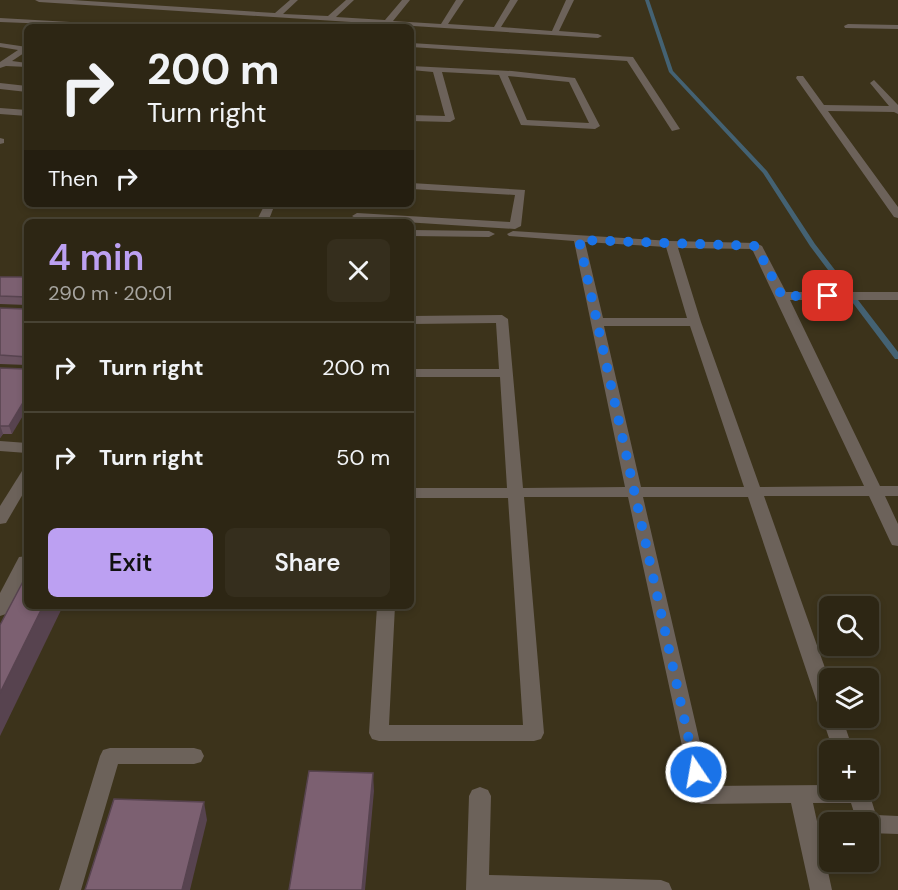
<!DOCTYPE html>
<meta charset="utf-8">
<style>
:root{--surface:#2d2614;--page:#352e1d;--text:#f1f3f6;--muted:#a7a5a0;--line:#484334;--accent:#bca0f2}
body{margin:0;font-family:"DM Sans",sans-serif;background:var(--page);color:var(--text);height:100vh;display:flex;flex-direction:column;font-size:22px;white-space:nowrap}
*{box-sizing:border-box;margin:0}
p{font-size:20px;color:var(--muted)}
.icon{flex:none;width:33px;height:33px;fill:none;stroke:currentColor;stroke-width:2;stroke-linecap:round;stroke-linejoin:round}
.map{position:relative;flex:1;overflow:hidden}
.side{position:absolute;left:24px;top:219px;width:390px;height:390px;display:flex;flex-direction:column;background:var(--surface);border-radius:9px;box-shadow:0 3px 9px #0003,0 0 0 2px var(--line)}
.side>*{flex:none}
.hud{position:absolute;left:24px;top:24px;width:390px;height:183px;border-radius:9px;box-shadow:0 3px 9px #0003,0 0 0 2px var(--line);background:#2d2614;color:var(--text);overflow:hidden}
.buttons{position:absolute;left:819px;top:596px;display:grid;gap:12px}
.buttons a{display:grid;place-items:center;width:60px;height:60px;border-radius:9px;background:var(--surface);box-shadow:0 3px 9px #0003,0 0 0 2px var(--line);font-size:30px}
.pin{position:absolute;display:grid;place-items:center;width:51px;height:51px;color:#fff;margin:-26px;border-radius:12px;box-shadow:0 3px 9px #0006}
.me{position:absolute;width:66px;margin:-33px;rotate:348deg;stroke-linejoin:round;filter:drop-shadow(0 0 4px #0008)}
.turn{display:flex;align-items:center;gap:21px;height:126px;padding:0 24px;font-size:27px}
.turn .icon{width:78px;height:78px;stroke-width:2.5}
.turn b{display:block;font-size:42px;line-height:51px}
.then{display:flex;align-items:center;height:57px;padding:0 24px;background:#0003;gap:12px;font-size:22px}
.round{display:grid;place-items:center;flex:none;width:63px;height:63px;border-radius:9px;background:var(--page)}
.headline{display:flex;align-items:center;justify-content:space-between;height:102px;padding:0 24px}
h1{font-size:36px;font-weight:600;line-height:45px;color:var(--accent)}
.button{display:flex;gap:12px;margin-top:auto;padding:12px 24px}
.button a{flex:1;height:69px;border-radius:9px;background:var(--accent);color:#111;font-size:24px;font-weight:600;line-height:69px;text-align:center}
.button a+a{background:var(--page);color:var(--text)}
ul{padding:0;list-style:none}
li{display:flex;align-items:center;gap:18px;height:90px;padding:0 24px;border-top:2px solid var(--line)}
li div{flex:1}
li b{display:block;font-size:22px}
li em{font-style:normal}
.map>svg:first-child{display:block}
.lines{fill:none;stroke-linecap:round;stroke-linejoin:round}
.stream{fill:#446273;fill-rule:evenodd}
.street{fill:#6c625a;fill-rule:evenodd}
.wall{fill:#6b5361}
.shaded-wall{fill:#57434f}
.building{fill:#7c6071;stroke:#57434f;stroke-width:1.5}
.route{stroke:#1a73e8;stroke-width:10;stroke-dasharray:0 18}
</style>
<div class="map">
<svg width="898" height="890" viewBox="0 0 898 890">
<rect width="100%" height="100%" fill="#3c331b"/>
<g class="lines">
<path class="stream" d="M 645,0 L 649,0 L 673,71 L 767,171 L 815,244 L 898,352 L 898,359 L 895,359 L 810,246 L 763,173 L 669,72 Z"/>
<g class="street">
<path d="M 35,0 L 72,0 L 275,13 L 290,0 L 298,0 L 283,14 L 328,16 L 346,0 L 354,0 L 336,17 L 385,20 L 402,0 L 410,0 L 393,21 L 441,24 L 456,0 L 464,0 L 448,24 L 494,27 L 510,0 L 518,0 L 501,27 L 552,31 L 566,0 L 574,0 L 559,31 L 598,34 L 602,36 L 598,38 L 39,2 Z"/>
<path d="M 0,18 L 123,25 L 127,27 L 0,22 Z"/>
<path d="M 848,24 L 898,25 L 898,29 L 845,28 L 844,26 Z"/>
<path d="M 0,43 L 27,47 L 27,51 L 12,61 L 27,63 L 27,67 L 6,66 L 0,68 L 0,62 L 18,50 L 0,47 Z"/>
<path d="M 411,43 L 633,57 L 680,129 L 672,131 L 627,61 L 411,47 Z"/>
<path d="M 411,66 L 512,71 L 575,78 L 600,126 L 595,129 L 521,125 L 499,75 L 442,72 L 455,119 L 450,122 L 411,121 L 411,115 L 445,116 L 433,72 L 411,70 ZM 508,76 L 569,82 L 589,123 L 527,120 Z"/>
<path d="M 797,76 L 803,76 L 824,105 L 889,106 L 870,83 L 874,80 L 898,105 L 898,114 L 894,112 L 828,111 L 898,207 L 898,218 L 894,217 L 796,78 Z"/>
<path d="M 0,83 L 27,86 L 27,92 L 0,89 Z"/>
<path d="M 0,108 L 27,110 L 27,116 L 0,114 Z"/>
<path d="M 0,138 L 4,139 L 4,143 L 0,144 Z"/>
<path d="M 411,183 L 525,190 L 521,226 L 515,229 L 357,219 L 352,216 L 357,213 L 510,222 L 515,195 L 411,189 Z"/>
<path d="M 265,204 L 275,204 L 268,222 L 256,222 Z"/>
<path d="M 411,230 L 489,231 L 495,234 L 489,237 L 411,236 Z"/>
<path d="M 513,231 L 671,241 L 756,243 L 762,246 L 786,292 L 898,292 L 898,300 L 790,300 L 880,486 L 898,486 L 898,496 L 885,496 L 898,524 L 898,546 L 892,545 L 890,541 L 869,496 L 764,496 L 830,682 L 830,717 L 842,717 L 853,750 L 833,750 L 748,497 L 643,497 L 710,786 L 830,785 L 830,789 L 868,789 L 876,815 L 898,816 L 898,834 L 868,833 L 868,822 L 857,822 L 851,803 L 813,803 L 832,890 L 810,890 L 791,803 L 701,804 L 694,801 L 628,497 L 524,497 L 544,733 L 541,739 L 534,741 L 379,741 L 372,739 L 369,733 L 377,606 L 395,606 L 389,725 L 523,725 L 508,498 L 411,498 L 411,488 L 507,488 L 500,377 L 411,377 L 411,369 L 499,369 L 496,323 L 411,324 L 411,316 L 502,315 L 508,319 L 523,488 L 625,487 L 574,241 L 509,236 L 507,234 ZM 585,242 L 666,247 L 687,318 L 603,318 ZM 678,248 L 752,249 L 864,486 L 760,487 L 701,322 ZM 604,326 L 690,326 L 744,487 L 641,487 Z"/>
<path d="M 0,441 L 27,443 L 27,453 L 0,451 Z"/>
<path d="M 27,469 L 27,487 L 6,523 L 0,524 L 0,506 L 22,471 Z"/>
<path d="M 27,556 L 27,574 L 6,614 L 0,616 L 0,593 L 19,557 Z"/>
<path d="M 110,748 L 194,748 L 201,750 L 204,756 L 201,762 L 194,764 L 118,764 L 81,890 L 59,890 L 100,756 L 103,750 Z"/>
<path d="M 480,787 L 488,790 L 491,796 L 489,875 L 661,880 L 669,883 L 672,890 L 466,890 L 469,796 L 472,790 Z"/>
</g>
</g>
<g class="wall">
<path d="M 0,277 L 27,277 L 27,305 L 0,304 Z"/>
<path d="M 0,308 L 25,309 L 27,365 L 0,364 Z"/>
<path d="M 0,368 L 12,434 L 3,434 L 0,438 Z"/>
</g>
<g class="shaded-wall">
<path d="M 27,396 L 27,409 L 12,434 L 9,426 Z"/>
<path d="M 0,425 L 3,434 L 0,438 Z"/>
<path d="M 43,606 L 63,606 L 0,736 L 0,693 Z"/>
<path d="M 373,773 L 374,791 L 365,890 L 362,890 Z"/>
<path d="M 204,802 L 207,820 L 190,890 L 182,890 Z"/>
</g>
<g class="building">
<path d="M 0,277 L 27,277 L 27,303 L 27,297 L 0,296 Z"/>
<path d="M 27,307 L 27,365 L 27,357 L 0,355 L 0,308 L 25,309 Z"/>
<path d="M 27,367 L 27,396 L 9,426 L 0,426 L 0,368 L 25,369 Z"/>
<path d="M 27,574 L 27,606 L 43,606 L 0,693 L 0,625 Z"/>
<path d="M 309,771 L 373,773 L 362,890 L 289,890 Z"/>
<path d="M 114,799 L 204,802 L 182,890 L 85,890 Z"/>
</g>
<g class="lines">
<path class="route" d="M 696,772 L 579,240 L 756,246 L 782,296 L 828,296"/>
</g>
</svg>
<div class="buttons">
<a><svg class="icon" aria-label="search" viewBox="0 0 24 24"><circle cx="10" cy="10" r="6"/><path d="M15 15l6 6"/></svg></a>
<a><svg class="icon" aria-label="layers" viewBox="0 0 24 24"><path d="M12 4l9 5-9 5-9-5zM3 14l9 5 9-5"/></svg></a>
<a>+</a>
<a>−</a>
</div>
<div class="pin" style="left:828px;top:296px;background:#d93025"><svg class="icon" aria-label="arrive" viewBox="0 0 24 24"><path d="M6 21V4h12l-3 4 3 4H6"/></svg></div>
<svg class="me" style="left:696px;top:772px" viewBox="-20 -20 40 40"><circle r="17" fill="#1a73e8" stroke="#fff" stroke-width="3"/><path d="M0-11L8 9 0 5-8 9z" fill="#fff"/></svg>
<div class="hud">
<div class="turn"><svg class="icon" aria-label="right" viewBox="0 0 24 24"><path d="M7 20v-9h11M14 6l5 5-5 5"/></svg><div><b>200 m</b>Turn right</div></div>
<div class="then">Then<svg class="icon" aria-label="right" viewBox="0 0 24 24"><path d="M7 20v-9h11M14 6l5 5-5 5"/></svg></div>
</div>
<section class="side">
<div class="headline"><div><h1>4 min</h1><p>290 m · 20:01</p></div><a class="round"><svg class="icon" aria-label="close" viewBox="0 0 24 24"><path d="M6 6l12 12M18 6L6 18"/></svg></a></div>
<ul>
<li><svg class="icon" aria-label="right" viewBox="0 0 24 24"><path d="M7 20v-9h11M14 6l5 5-5 5"/></svg><div><b>Turn right</b></div><em>200 m</em></li>
<li><svg class="icon" aria-label="right" viewBox="0 0 24 24"><path d="M7 20v-9h11M14 6l5 5-5 5"/></svg><div><b>Turn right</b></div><em>50 m</em></li>
</ul>
<div class="button"><a>Exit</a><a>Share</a></div>
</section>
</div>
